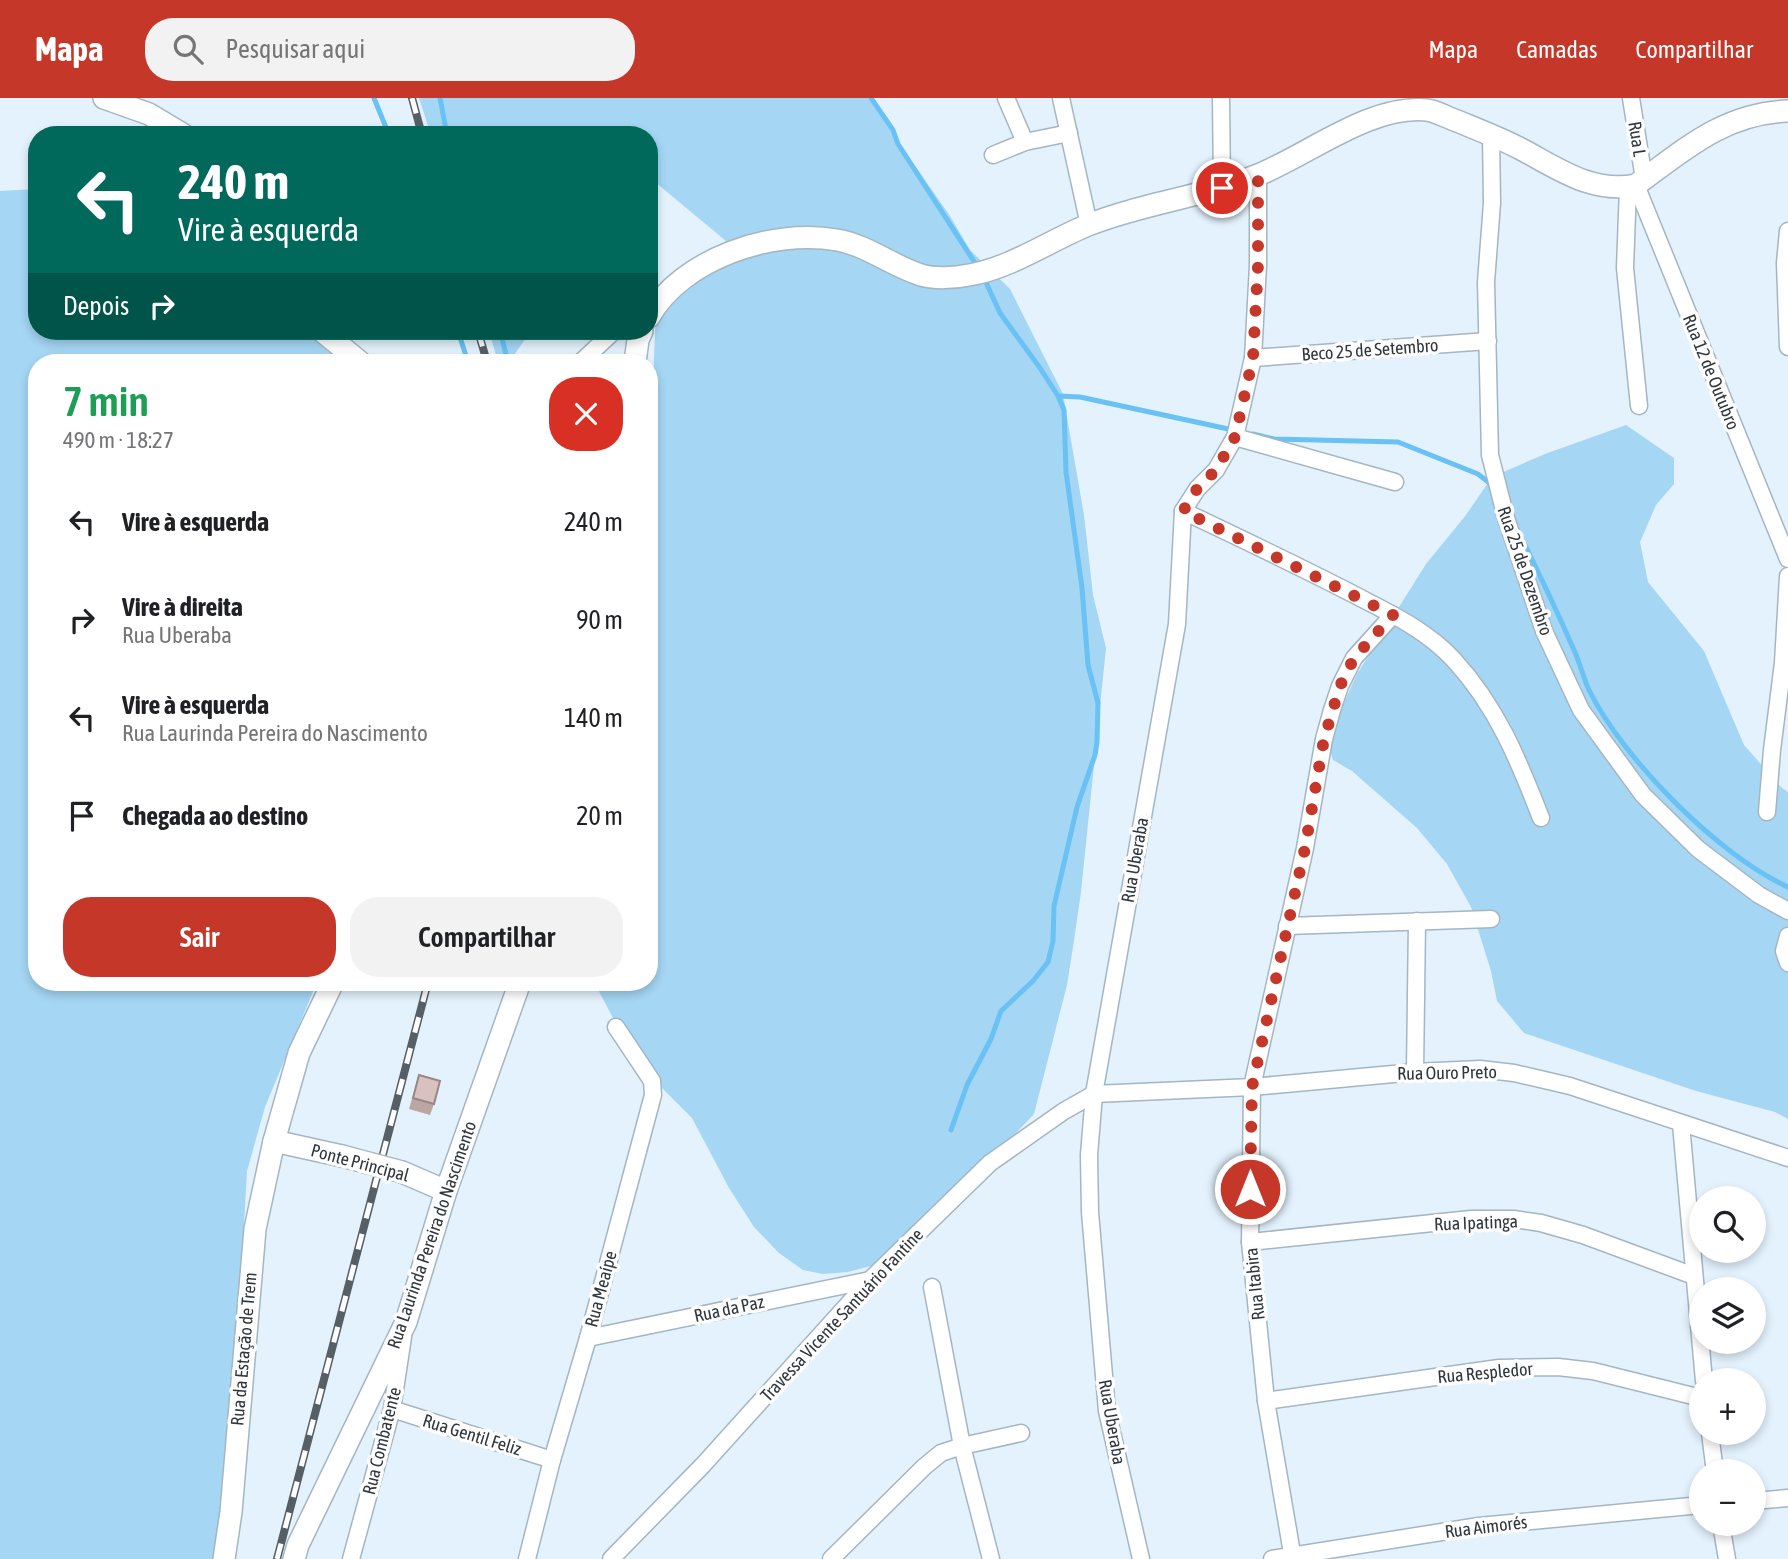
<!DOCTYPE html>
<html lang="pt">
<meta charset="utf-8">
<style>
:root{--surface:#fff;--page:#f2f2f2;--text:#202124;--muted:#757577;--accent:#c43729}
body{margin:0;font-family:"Asap Condensed",sans-serif;background:var(--page);color:var(--text);height:100vh;display:flex;flex-direction:column;font-size:26px;white-space:nowrap}
*{box-sizing:border-box;margin:0}
p{font-size:23px;color:var(--muted)}
.icon{flex:none;width:38px;height:38px;fill:none;stroke:currentColor;stroke-width:2;stroke-linecap:round;stroke-linejoin:round}
.map{position:relative;flex:1;overflow:hidden}
.details{position:absolute;left:28px;top:256px;width:630px;height:637px;display:flex;flex-direction:column;background:var(--surface);border-radius:28px;box-shadow:0 4px 10px #0003}
.details>*{flex:none}
.guide{position:absolute;left:28px;top:28px;width:630px;height:214px;border-radius:28px;box-shadow:0 4px 10px #0003;background:#00695c;color:#fff;overflow:hidden}
.fabs{position:absolute;left:1689px;top:1088px;display:grid;gap:14px}
.fabs a{display:grid;place-items:center;width:77px;height:77px;border-radius:50%;background:var(--surface);box-shadow:0 4px 10px #0003;font-size:35px}
.pin{position:absolute;display:grid;place-items:center;width:60px;height:60px;color:#fff;margin:-30px;border:4px solid #fff;border-radius:50%;box-shadow:0 2px 7px #0007}
.me{position:absolute;width:77px;margin:-38px;rotate:0deg;stroke-linejoin:round;filter:drop-shadow(0 0 5px #0008)}
.turn{display:flex;align-items:center;gap:24px;height:147px;padding:0 35px;font-size:32px}
.turn .icon{width:91px;height:91px;stroke-width:2.5}
.turn b{display:block;font-size:49px;line-height:60px}
.then{display:flex;align-items:center;height:66px;padding:0 35px;background:#0003;gap:14px;font-size:26px}
.round{display:grid;place-items:center;flex:none;width:74px;height:74px;border-radius:28px;background:var(--page)}
.overview{display:flex;align-items:center;justify-content:space-between;height:119px;padding:0 35px}
h1{font-size:42px;font-weight:600;line-height:52px;color:#1e9e55}
.primary-button{display:flex;gap:14px;margin-top:auto;padding:14px 35px}
.primary-button a{flex:1;height:80px;border-radius:28px;background:var(--accent);color:#fff;font-size:28px;font-weight:600;line-height:80px;text-align:center}
.primary-button a+a{background:var(--page);color:var(--text)}
ul{padding:0;list-style:none}
li{display:flex;align-items:center;gap:21px;height:98px;padding:0 35px}
li div{flex:1}
li b{display:block;font-size:26px}
li em{font-style:normal}
header{display:flex;align-items:center;gap:42px;box-sizing:border-box;height:98px;padding:0 35px;background:var(--accent);color:#fff}
header strong{font-size:33px}
nav{display:flex;gap:38px;margin-inline-start:auto;font-size:24px}
.search{width:490px;height:63px;background:var(--page);display:flex;align-items:center;gap:18px;box-sizing:border-box;padding:0 24px;border-radius:28px;color:var(--muted);font-size:26px}
.map>svg:first-child{display:block}
.green{fill:#a5d6f4}
.lines{fill:none;stroke-linecap:round;stroke-linejoin:round}
.stream{stroke:#69c1f4;stroke-width:5}
.minor-casing{stroke:#a4b6c2;stroke-width:19}
.tertiary-casing{stroke:#a4b6c2;stroke-width:24}
.minor{stroke:#fff;stroke-width:16}
.tertiary{stroke:#fff;stroke-width:21}
.rail-casing{stroke:#565f65;stroke-width:8}
.rail{stroke:#fdfdfd;stroke-width:5;stroke-dasharray:16;stroke-linecap:butt}
.tertiary-bridge-casing{stroke:#a4b6c2;stroke-width:24;stroke-linecap:butt}
.tertiary-bridge{stroke:#fff;stroke-width:21}
.wall{fill:#bba6a3}
.building{fill:#d9c1bd;stroke:#988784;stroke-width:2}
.route{stroke:#c43729;stroke-width:12;stroke-dasharray:0 21.6}
.labels{text-anchor:middle;stroke-width:7;stroke-linejoin:round;paint-order:stroke}
.street-label{font-size:18px;fill:#30373c;stroke:#fdfdfd}
</style>
<header>
<strong>Mapa</strong>
<div class="search"><svg class="icon" aria-label="search" viewBox="0 0 24 24"><circle cx="10" cy="10" r="6"/><path d="M15 15l6 6"/></svg>Pesquisar aqui</div>
<nav><a>Mapa</a><a>Camadas</a><a>Compartilhar</a></nav>
</header>
<div class="map">
<svg width="1788" height="1461" viewBox="0 0 1788 1461">
<rect width="100%" height="100%" fill="#e3f2fd"/>
<g class="green">
<path d="M 419,0 L 868,0 L 950,118 L 970,152 L 1010,191 L 1063,296 L 1084,417 L 1093,497 L 1106,550 L 1081,794 L 1073,849 L 1067,887 L 1034,1016 L 999,1053 L 882,1165 L 848,1174 L 823,1176 L 803,1172 L 779,1155 L 754,1129 L 729,1090 L 692,1020 L 659,987 L 621,935 L 594,884 L 649,884 L 649,389 L 656,209 L 678,182 L 726,143 L 649,79 L 649,37 L 431,37 Z"/>
<path d="M 37,91 L 37,233 L 310,233 L 352,264 L 37,264 L 37,884 L 317,884 L 265,1009 L 247,1073 L 225,1461 L 0,1461 L 0,93 Z"/>
<path d="M 489,233 L 531,233 L 509,264 L 498,264 Z"/>
<path d="M 1626,327 L 1674,360 L 1674,386 L 1656,407 L 1640,444 L 1648,484 L 1704,553 L 1744,647 L 1781,689 L 1788,694 L 1788,1021 L 1775,1014 L 1696,993 L 1524,935 L 1497,903 L 1491,873 L 1471,809 L 1447,766 L 1417,730 L 1352,673 L 1333,662 L 1329,650 L 1334,627 L 1357,576 L 1426,466 L 1466,417 L 1492,379 L 1545,356 Z"/>
</g>
<g class="lines">
<g class="stream">
<path d="M 374,0 L 389,37"/>
<path d="M 440,0 L 447,37"/>
<path d="M 871,0 L 893,32 L 898,46 L 977,168"/>
<path d="M 458,233 L 468,264"/>
<path d="M 500,233 L 508,264"/>
<path d="M 1058,298 L 1080,299 L 1233,332"/>
<path d="M 1253,336 L 1274,341 L 1398,344 L 1478,376 L 1492,387"/>
<path d="M 1517,431 C 1537,471 1556,511 1574,552 C 1580,565 1583,579 1589,592 C 1623,661 1718,757 1788,789"/>
<path d="M 951,1032 L 967,987 L 991,941 L 1001,913 L 1033,883 L 1048,864 L 1053,843 L 1054,808 L 1077,709 L 1095,657 L 1097,644 L 1098,605 L 1088,567 L 1082,490 L 1066,374 L 1064,312 L 1058,298 L 1040,270 L 1000,215 L 984,180"/>
</g>
<defs>
<g id="minor">
<path d="M 1006,0 L 1025,44"/>
<path d="M 1061,0 L 1089,127"/>
<path d="M 1221,0 L 1222,90"/>
<path d="M 1631,0 L 1644,81"/>
<path d="M 1491,37 L 1492,105 L 1486,184 L 1490,357 L 1506,420 L 1544,533 L 1581,612 L 1643,697 L 1698,751 L 1759,797 L 1788,813"/>
<path d="M 993,57 L 1025,44 L 1069,35"/>
<path d="M 1636,87 L 1788,461"/>
<path d="M 1628,89 L 1625,170 L 1639,308"/>
<path d="M 1788,133 L 1785,165 L 1788,249"/>
<path d="M 1253,260 L 1488,243"/>
<path d="M 581,264 L 614,233"/>
<path d="M 1235,339 L 1395,384"/>
<path d="M 1183,413 C 1240,440 1296,467 1351,495 C 1387,514 1426,531 1454,562 C 1497,609 1518,661 1541,720"/>
<path d="M 1767,714 L 1772,652 L 1783,565 L 1788,478"/>
<path d="M 1287,828 L 1491,821"/>
<path d="M 1788,838 L 1784,853 L 1788,865"/>
<path d="M 1415,974 L 1417,823"/>
<path d="M 1681,1026 L 1704,1283"/>
<path d="M 1250,1144 L 1471,1121 L 1514,1121 L 1541,1125 L 1583,1137 L 1694,1178"/>
<path d="M 932,1189 L 962,1348 L 991,1461"/>
<path d="M 588,1240 L 870,1182"/>
<path d="M 1266,1303 L 1499,1270 L 1558,1269 L 1593,1273 L 1701,1300"/>
<path d="M 392,1311 L 552,1362"/>
<path d="M 1710,1335 L 1715,1374"/>
<path d="M 1754,1403 L 1788,1400"/>
<path d="M 1721,1426 L 1727,1461"/>
<path d="M 351,1461 L 392,1311 L 403,1239"/>
<path d="M 527,1461 L 552,1362 L 588,1240 L 653,997 L 652,983 L 616,929"/>
<path d="M 611,1461 L 703,1367 L 870,1182 L 990,1065 L 1064,1013 L 1094,996 L 1252,989 L 1415,974 L 1480,971 L 1514,975 L 1570,988 L 1788,1060"/>
<path d="M 831,1461 L 924,1369 L 941,1355 L 962,1348 L 1021,1335"/>
<path d="M 1141,1461 L 1107,1313 L 1090,1114 L 1089,1057 L 1094,996 L 1177,526 L 1183,413 L 1197,391 L 1216,372 L 1235,339 L 1253,260 L 1258,167 L 1258,78"/>
<path d="M 1272,1461 L 1479,1428 L 1701,1407"/>
<path d="M 1293,1461 L 1266,1303 L 1250,1144 L 1252,989 L 1305,750 L 1324,641 L 1332,612 L 1340,588 L 1354,560 L 1393,517"/>
</g>
<g id="tertiary">
<path d="M 104,0 L 149,16 L 184,37"/>
<path d="M 649,219 C 681,161 773,130 837,142 C 867,147 892,168 921,177 C 934,181 955,180 969,177 C 1011,170 1049,143 1088,127 C 1143,105 1203,99 1258,77 C 1308,57 1371,6 1427,12 C 1436,13 1448,20 1457,23 C 1479,32 1500,40 1521,51 C 1557,70 1592,96 1636,87 C 1685,51 1725,15 1788,13"/>
<path d="M 322,233 L 360,264"/>
<path d="M 635,264 L 638,242 L 642,233"/>
<path d="M 274,1043 L 342,1058"/>
<path d="M 402,1074 L 446,1093"/>
<path d="M 224,1461 L 231,1414 L 255,1131 L 274,1043 L 299,955 L 333,884"/>
<path d="M 294,1461 L 298,1447 L 406,1224 L 446,1093 L 520,884"/>
</g>
</defs>
<use href="#minor" class="minor-casing"/>
<use href="#tertiary" class="tertiary-casing"/>
<use href="#minor" class="minor"/>
<use href="#tertiary" class="tertiary"/>
<defs>
<g id="rail">
<path d="M 412,0 L 422,37"/>
<path d="M 478,233 L 487,264"/>
<path d="M 277,1461 L 428,884"/>
</g>
</defs>
<use href="#rail" class="rail-casing"/>
<use href="#rail" class="rail"/>
<defs>
<path id="tertiary-bridge" d="M 342,1058 L 402,1074"/>
</defs>
<use href="#tertiary-bridge" class="tertiary-bridge-casing"/>
<use href="#tertiary-bridge" class="tertiary-bridge"/>
</g>
<path class="wall" d="M 419,977 L 434,1006 L 430,1017 L 409,1011 Z"/>
<path class="building" d="M 419,977 L 440,983 L 434,1006 L 413,1000 Z"/>
<g class="lines">
<path class="route" d="M 1222,90 L 1258,78 L 1258,167 L 1253,260 L 1235,339 L 1216,372 L 1197,391 L 1183,413 L 1393,517 L 1354,560 L 1340,588 L 1324,641 L 1305,750 L 1252,989 L 1250,1091"/>
</g>
<g class="labels">
<g class="street-label">
<text transform="translate(1637 41) rotate(81)" y="6">Rua L</text>
<text transform="translate(1370 252) rotate(-4)" y="6">Beco 25 de Setembro</text>
<text transform="translate(1711 274) rotate(68)" y="6">Rua 12 de Outubro</text>
<text transform="translate(1525 473) rotate(71)" y="6">Rua 25 de Dezembro</text>
<text transform="translate(1135 762) rotate(-80)" y="6">Rua Uberaba</text>
<text transform="translate(1447 975) rotate(-1)" y="6">Rua Ouro Preto</text>
<text transform="translate(360 1065) rotate(15)" y="6">Ponte Principal</text>
<text transform="translate(1476 1125) rotate(-2)" y="6">Rua Ipatinga</text>
<text transform="translate(432 1137) rotate(-71)" y="6">Rua Laurinda Pereira do Nascimento</text>
<text transform="translate(1255 1186) rotate(-96)" y="6">Rua Itabira</text>
<text transform="translate(601 1191) rotate(-75)" y="6">Rua Meaípe</text>
<text transform="translate(729 1211) rotate(-12)" y="6">Rua da Paz</text>
<text transform="translate(842 1217) rotate(-47)" y="6">Travessa Vicente Santuário Fantine</text>
<text transform="translate(244 1251) rotate(-85)" y="6">Rua da Estação de Trem</text>
<text transform="translate(1485 1275) rotate(-5)" y="6">Rua Respledor</text>
<text transform="translate(1112 1324) rotate(80)" y="6">Rua Uberaba</text>
<text transform="translate(472 1337) rotate(17)" y="6">Rua Gentil Feliz</text>
<text transform="translate(382 1343) rotate(-76)" y="6">Rua Combatente</text>
<text transform="translate(1486 1429) rotate(-7)" y="6">Rua Aimorés</text>
</g>
</g>
</svg>
<div class="fabs">
<a><svg class="icon" aria-label="search" viewBox="0 0 24 24"><circle cx="10" cy="10" r="6"/><path d="M15 15l6 6"/></svg></a>
<a><svg class="icon" aria-label="layers" viewBox="0 0 24 24"><path d="M12 4l9 5-9 5-9-5zM3 14l9 5 9-5"/></svg></a>
<a>+</a>
<a>−</a>
</div>
<div class="pin" style="left:1222px;top:90px;background:#d93025"><svg class="icon" aria-label="arrive" viewBox="0 0 24 24"><path d="M6 21V4h12l-3 4 3 4H6"/></svg></div>
<svg class="me" style="left:1250px;top:1091px" viewBox="-20 -20 40 40"><circle r="17" fill="#c43729" stroke="#fff" stroke-width="3"/><path d="M0-11L8 9 0 5-8 9z" fill="#fff"/></svg>
<div class="guide">
<div class="turn"><svg class="icon" aria-label="left" viewBox="0 0 24 24"><path d="M17 20v-9H6M10 6l-5 5 5 5"/></svg><div><b>240 m</b>Vire à esquerda</div></div>
<div class="then">Depois<svg class="icon" aria-label="right" viewBox="0 0 24 24"><path d="M7 20v-9h11M14 6l5 5-5 5"/></svg></div>
</div>
<section class="details">
<div class="overview"><div><h1>7 min</h1><p>490 m · 18:27</p></div><a class="round" style="background:#d93025;color:#fff"><svg class="icon" aria-label="close" viewBox="0 0 24 24"><path d="M6 6l12 12M18 6L6 18"/></svg></a></div>
<ul>
<li><svg class="icon" aria-label="left" viewBox="0 0 24 24"><path d="M17 20v-9H6M10 6l-5 5 5 5"/></svg><div><b>Vire à esquerda</b></div><em>240 m</em></li>
<li><svg class="icon" aria-label="right" viewBox="0 0 24 24"><path d="M7 20v-9h11M14 6l5 5-5 5"/></svg><div><b>Vire à direita</b><p>Rua Uberaba</p></div><em>90 m</em></li>
<li><svg class="icon" aria-label="left" viewBox="0 0 24 24"><path d="M17 20v-9H6M10 6l-5 5 5 5"/></svg><div><b>Vire à esquerda</b><p>Rua Laurinda Pereira do Nascimento</p></div><em>140 m</em></li>
<li><svg class="icon" aria-label="arrive" viewBox="0 0 24 24"><path d="M6 21V4h12l-3 4 3 4H6"/></svg><div><b>Chegada ao destino</b></div><em>20 m</em></li>
</ul>
<div class="primary-button"><a>Sair</a><a>Compartilhar</a></div>
</section>
</div>
